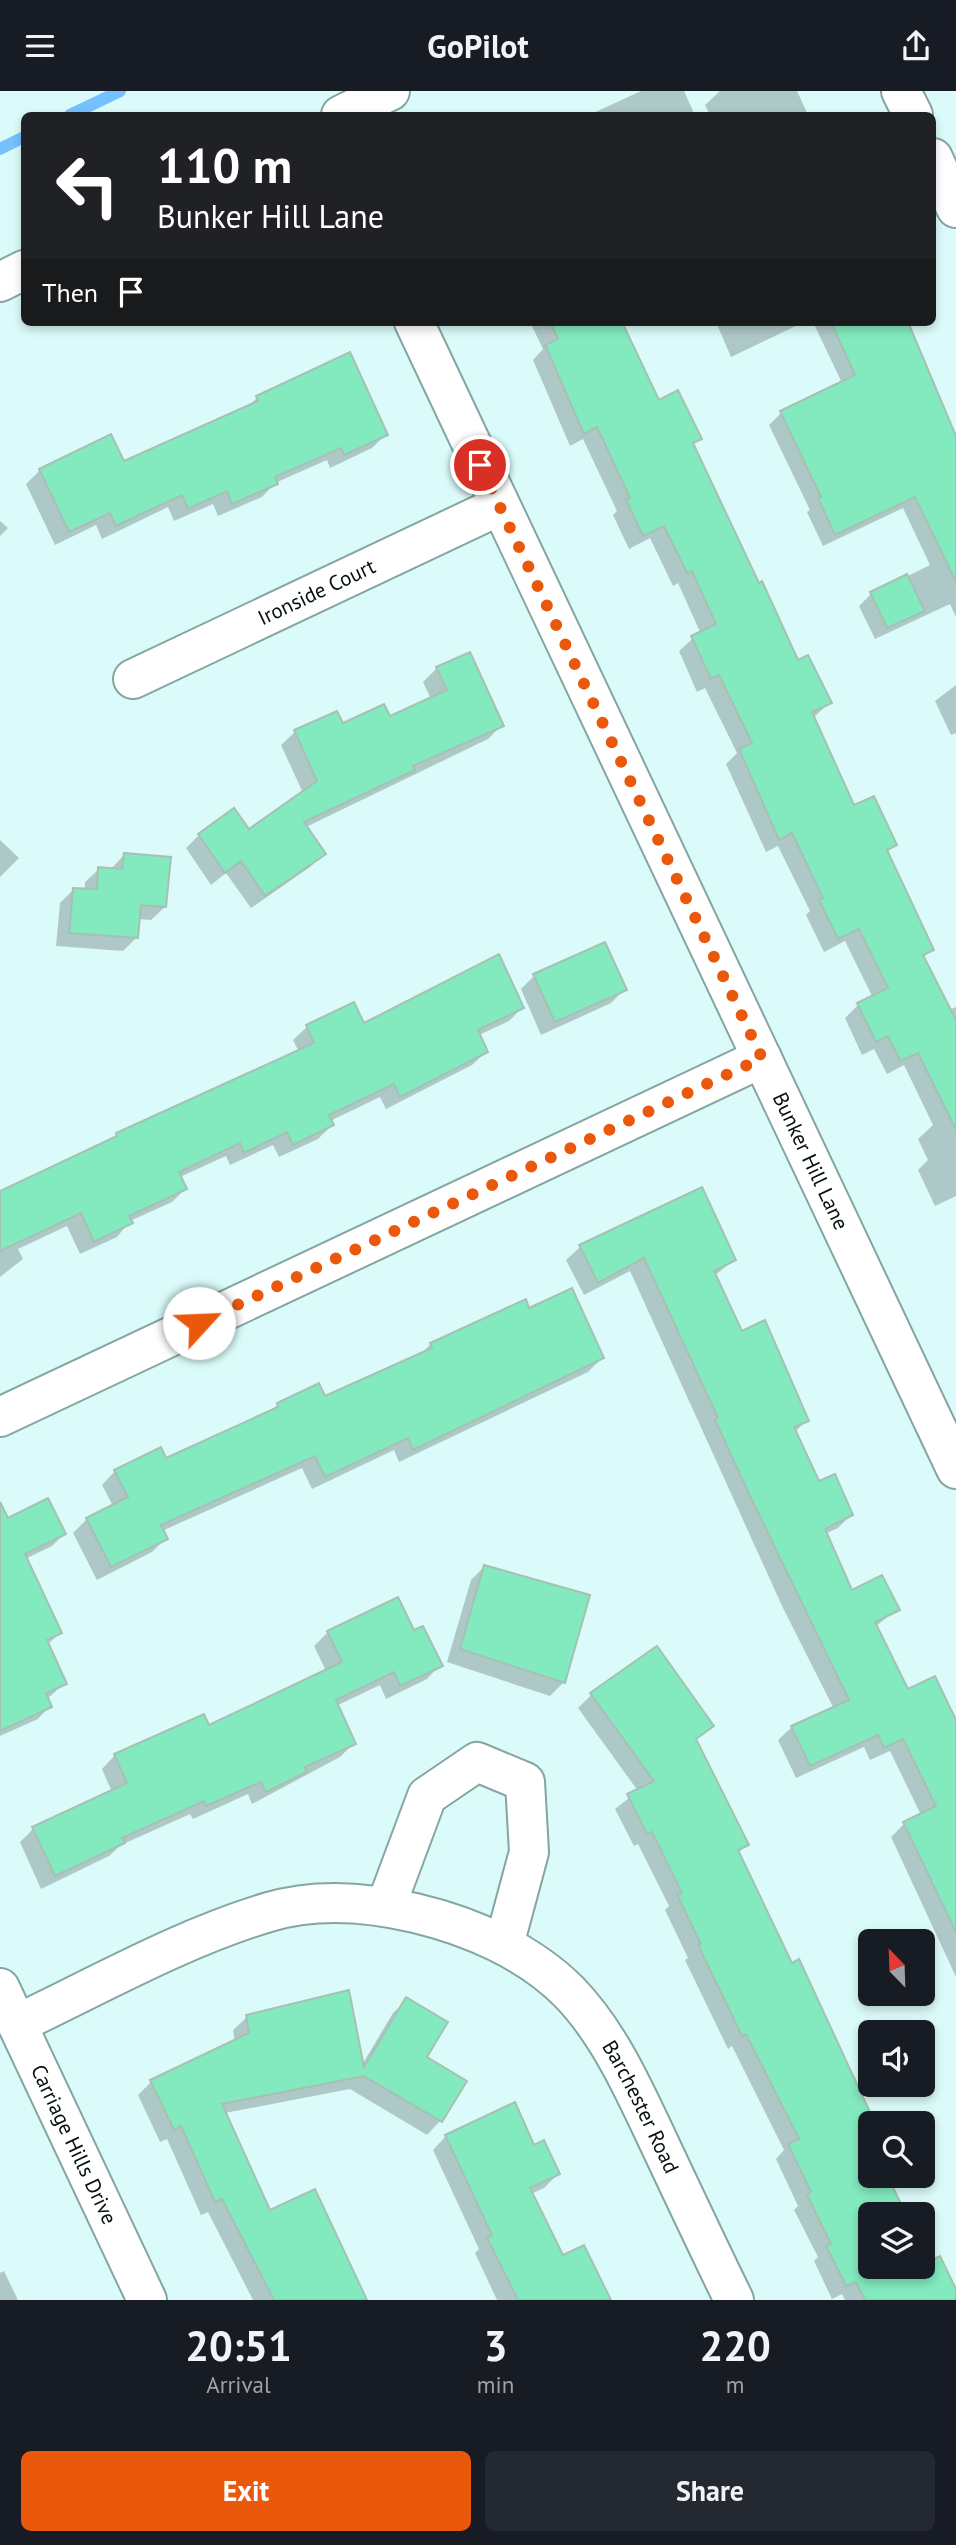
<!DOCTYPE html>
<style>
:root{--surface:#171b24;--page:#242831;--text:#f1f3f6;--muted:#9ea1a6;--accent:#ea580c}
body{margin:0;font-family:"PT Sans",sans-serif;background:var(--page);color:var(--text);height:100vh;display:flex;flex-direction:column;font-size:26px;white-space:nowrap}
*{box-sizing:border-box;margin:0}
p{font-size:23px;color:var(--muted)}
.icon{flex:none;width:38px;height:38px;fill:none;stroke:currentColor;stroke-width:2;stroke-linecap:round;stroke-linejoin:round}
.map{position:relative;height:2209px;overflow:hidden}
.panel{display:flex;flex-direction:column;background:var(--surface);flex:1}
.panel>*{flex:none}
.hud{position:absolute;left:21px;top:21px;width:915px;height:214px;border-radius:10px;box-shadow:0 4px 10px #0003;background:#202124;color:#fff;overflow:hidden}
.needle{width:46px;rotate:337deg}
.fabs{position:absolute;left:858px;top:1838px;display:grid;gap:14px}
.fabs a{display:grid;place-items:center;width:77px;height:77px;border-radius:10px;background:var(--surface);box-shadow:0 4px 10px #0003;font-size:35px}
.pin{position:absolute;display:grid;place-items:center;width:60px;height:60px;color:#fff;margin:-30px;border:4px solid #fff;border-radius:50%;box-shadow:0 2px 7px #0007}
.me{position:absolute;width:77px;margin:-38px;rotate:65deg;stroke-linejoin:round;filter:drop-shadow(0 0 5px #0008)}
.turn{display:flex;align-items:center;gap:24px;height:147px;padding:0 21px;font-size:32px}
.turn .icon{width:91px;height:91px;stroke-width:2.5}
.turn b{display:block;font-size:49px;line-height:60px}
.then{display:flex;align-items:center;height:66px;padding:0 21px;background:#0003;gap:14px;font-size:26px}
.eta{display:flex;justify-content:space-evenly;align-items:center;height:119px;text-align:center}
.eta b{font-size:42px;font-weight:800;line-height:49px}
.cta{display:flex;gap:14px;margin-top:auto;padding:14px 21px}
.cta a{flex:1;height:80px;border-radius:10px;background:var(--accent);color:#fff;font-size:28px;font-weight:800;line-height:80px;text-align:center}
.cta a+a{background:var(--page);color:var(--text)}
header{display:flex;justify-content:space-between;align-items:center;height:91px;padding:0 21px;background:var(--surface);font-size:32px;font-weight:800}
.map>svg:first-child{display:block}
.shadow{fill:#0003}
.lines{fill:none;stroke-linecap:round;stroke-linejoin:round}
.stream{stroke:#75c1fe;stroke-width:12}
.building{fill:#82eabe;stroke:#a6c1b3;stroke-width:2}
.minor-casing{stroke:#85a5a2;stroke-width:42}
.secondary-casing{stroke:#85a5a2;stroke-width:42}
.minor{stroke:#fff;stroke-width:38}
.secondary{stroke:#fff;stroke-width:38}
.route{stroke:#ea580c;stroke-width:12;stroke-dasharray:0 21.6}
.labels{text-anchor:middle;stroke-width:7;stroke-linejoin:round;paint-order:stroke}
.street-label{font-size:21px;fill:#050f0f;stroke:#fff}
</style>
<header><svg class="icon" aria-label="menu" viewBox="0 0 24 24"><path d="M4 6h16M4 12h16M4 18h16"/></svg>GoPilot<svg class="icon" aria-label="share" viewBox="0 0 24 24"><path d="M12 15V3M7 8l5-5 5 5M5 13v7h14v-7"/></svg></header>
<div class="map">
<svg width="956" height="2209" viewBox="0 0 956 2209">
<rect width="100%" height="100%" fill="#dafbf9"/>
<g class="shadow">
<path d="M 641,0 L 684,0 L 693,20 L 689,24 L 581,24 L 588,21 L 589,24 Z"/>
<path d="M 720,0 L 797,0 L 808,24 L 710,24 L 705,14 Z"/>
<path d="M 530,231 L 623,231 L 658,311 L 699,347 L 692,355 L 797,571 L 829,612 L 813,627 L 853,717 L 895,754 L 886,762 L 932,858 L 923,867 L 949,919 L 956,916 L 956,1105 L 935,1115 L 918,1079 L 928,1069 L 918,1048 L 933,1034 L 904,974 L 887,983 L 874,958 L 862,964 L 845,927 L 858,914 L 873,907 L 845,850 L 824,861 L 806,824 L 810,820 L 778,755 L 766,761 L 726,673 L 737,662 L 705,597 L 697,601 L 679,560 L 700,541 L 678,492 L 673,495 L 650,447 L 629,458 L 613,424 L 617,420 L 583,348 L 570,355 L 533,269 L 543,258 Z"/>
<path d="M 716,231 L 804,231 L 731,266 Z"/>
<path d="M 813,231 L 909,231 L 907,234 L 956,349 L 956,526 L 950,513 L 875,548 L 859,515 L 871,503 L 930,474 L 903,417 L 823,455 L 807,421 L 810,419 L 769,334 L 781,322 L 842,292 Z"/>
<path d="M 257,307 L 386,343 L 372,357 L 330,377 L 327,369 L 275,392 L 262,406 L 218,425 L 213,413 L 174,430 L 168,416 L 102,448 L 96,434 L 55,454 L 26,393 L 40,379 L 123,372 L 246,317 Z"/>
<path d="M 0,430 L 8,437 L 0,445 Z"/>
<path d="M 437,577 L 502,634 L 488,648 L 306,736 L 324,762 L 310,776 L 251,817 L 226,782 L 211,794 L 186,757 L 199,744 L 248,740 L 303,702 L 281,654 L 295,641 L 336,622 L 342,635 L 389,627 L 431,608 L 423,591 Z"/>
<path d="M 956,594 L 956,642 L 951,644 L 935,610 Z"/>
<path d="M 0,749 L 19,767 L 0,786 Z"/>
<path d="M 124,764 L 165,816 L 151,829 L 138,828 L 137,846 L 123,860 L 56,855 L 60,812 L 74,798 L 85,799 L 85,791 L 99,778 L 110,779 Z"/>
<path d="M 534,885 L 625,898 L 611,912 L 541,944 L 521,898 Z"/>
<path d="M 354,913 L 364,934 L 522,917 L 509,930 L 479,944 L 486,961 L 472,974 L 386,1018 L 380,1006 L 330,1030 L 332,1034 L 318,1048 L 279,1066 L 273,1054 L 230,1074 L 226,1065 L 180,1086 L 185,1098 L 172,1111 L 130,1130 L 117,1146 L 80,1163 L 67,1135 L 18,1158 L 23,1168 L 0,1186 L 0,1102 L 109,1051 L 117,1043 L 299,961 L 293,949 L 307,936 Z"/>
<path d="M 701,1099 L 734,1169 L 714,1185 L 741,1242 L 807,1329 L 795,1341 L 818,1393 L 851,1424 L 838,1437 L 825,1443 L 851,1501 L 897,1518 L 875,1536 L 907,1600 L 956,1634 L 956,1886 L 891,1746 L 905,1732 L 921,1724 L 890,1660 L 870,1669 L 864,1656 L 796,1687 L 778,1649 L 792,1636 L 834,1618 L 783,1517 L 630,1180 L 584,1204 L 566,1169 L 580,1156 Z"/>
<path d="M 528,1219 L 602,1267 L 588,1281 L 399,1371 L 394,1359 L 312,1398 L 302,1377 L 162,1440 L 166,1447 L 152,1461 L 97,1489 L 73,1442 L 87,1428 L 113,1415 L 102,1394 L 115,1380 L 165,1369 L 270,1321 L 278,1313 L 324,1307 L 419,1265 L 431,1253 Z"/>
<path d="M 0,1431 L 64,1443 L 52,1455 L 25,1468 L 60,1542 L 47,1554 L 65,1592 L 47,1608 L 50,1615 L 38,1628 L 0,1645 Z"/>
<path d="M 484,1476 L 564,1591 L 550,1605 L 447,1571 L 471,1489 Z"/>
<path d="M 397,1508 L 413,1541 L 440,1574 L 427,1588 L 386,1608 L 380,1594 L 336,1615 L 354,1652 L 340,1666 L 252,1713 L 248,1703 L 193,1728 L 190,1723 L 121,1754 L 109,1765 L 41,1798 L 20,1751 L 33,1738 L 112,1701 L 102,1678 L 115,1664 L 208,1636 L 326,1580 L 314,1555 L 328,1541 Z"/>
<path d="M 591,1604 L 712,1635 L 695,1650 L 747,1754 L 738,1762 L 791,1874 L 798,1871 L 840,1957 L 838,1959 L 870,2032 L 870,2175 L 929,2173 L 956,2201 L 956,2209 L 845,2209 L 842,2203 L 832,2208 L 814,2170 L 818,2166 L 794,2119 L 798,2115 L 776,2068 L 784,2059 L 732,1955 L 728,1958 L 685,1869 L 688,1867 L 665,1819 L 669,1815 L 638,1753 L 634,1755 L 615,1718 L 638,1700 L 578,1617 Z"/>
<path d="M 407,1909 L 425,1967 L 465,1990 L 440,2030 L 427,2044 L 350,1998 L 225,2022 L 269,2121 L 365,2209 L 253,2209 L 208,2121 L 201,2124 L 167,2048 L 160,2051 L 138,2004 L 151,1991 L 235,1951 L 233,1939 L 247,1926 L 362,1974 L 393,1922 Z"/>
<path d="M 446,2045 L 533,2056 L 558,2083 L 544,2097 L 531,2103 L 562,2166 L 610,2209 L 497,2209 L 475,2162 L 479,2158 L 433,2059 Z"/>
<path d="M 4,2180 L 18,2209 L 0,2209 L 0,2182 Z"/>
</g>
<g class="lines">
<g class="stream">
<path d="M 70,24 L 120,0"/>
<path d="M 0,58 L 24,46"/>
</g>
</g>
<g class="building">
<path d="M 550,231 L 622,231 L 659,309 L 678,299 L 702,348 L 693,352 L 759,492 L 762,490 L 798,569 L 808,564 L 832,612 L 812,621 L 854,714 L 874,705 L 897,754 L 887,759 L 934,859 L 923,864 L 956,929 L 956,1039 L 918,962 L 900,970 L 888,945 L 876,951 L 857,912 L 888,897 L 859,838 L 838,848 L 819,809 L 823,807 L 792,742 L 779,749 L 739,658 L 752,652 L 719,584 L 711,588 L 691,545 L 716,533 L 692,480 L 687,482 L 664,435 L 643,445 L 626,409 L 630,407 L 597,336 L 584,343 L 545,254 L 558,248 Z"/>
<path d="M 831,231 L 908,231 L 956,345 L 956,491 L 915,406 L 835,444 L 818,407 L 821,406 L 780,320 L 855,284 Z"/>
<path d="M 350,261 L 388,344 L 344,364 L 341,357 L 275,386 L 278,393 L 232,413 L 227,400 L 188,418 L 182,404 L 116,435 L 110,422 L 69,441 L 39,378 L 111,343 L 124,370 L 258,310 L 256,305 Z"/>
<path d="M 907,483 L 925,520 L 887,537 L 870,501 Z"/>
<path d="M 470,561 L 504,635 L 413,675 L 415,679 L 304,731 L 326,763 L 265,805 L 241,770 L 225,782 L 198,743 L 234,717 L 249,738 L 317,690 L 294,639 L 337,620 L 343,632 L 384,613 L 390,625 L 447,599 L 436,576 Z"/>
<path d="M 124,762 L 171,766 L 166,816 L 141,814 L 138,847 L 69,842 L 73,797 L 97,798 L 98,776 L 122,778 Z"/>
<path d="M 605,851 L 627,899 L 555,931 L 533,883 Z"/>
<path d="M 499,863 L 524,917 L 478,939 L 488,961 L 400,1006 L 394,993 L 329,1024 L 334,1034 L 293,1054 L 287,1041 L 244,1062 L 240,1052 L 179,1081 L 187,1098 L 129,1125 L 133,1132 L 94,1151 L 81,1122 L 0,1160 L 0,1100 L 117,1045 L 116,1042 L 314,952 L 306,934 L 354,911 L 364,932 Z"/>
<path d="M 702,1096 L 736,1169 L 714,1180 L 742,1240 L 765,1229 L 809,1330 L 794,1336 L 819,1390 L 835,1383 L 853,1424 L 825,1438 L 852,1499 L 882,1484 L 900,1519 L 875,1531 L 908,1598 L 935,1585 L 956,1629 L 956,1841 L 903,1731 L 936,1715 L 903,1648 L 884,1657 L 878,1644 L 810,1675 L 791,1635 L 849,1609 L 749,1403 L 715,1329 L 718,1327 L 644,1167 L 598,1192 L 579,1154 Z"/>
<path d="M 572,1197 L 604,1267 L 413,1359 L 408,1347 L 325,1386 L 315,1365 L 161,1434 L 168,1448 L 111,1476 L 86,1427 L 128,1406 L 114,1379 L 161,1356 L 166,1367 L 278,1316 L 277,1312 L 319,1292 L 325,1305 L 432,1257 L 430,1252 L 526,1208 L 529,1217 Z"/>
<path d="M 48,1407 L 66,1443 L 25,1463 L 62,1542 L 47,1549 L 67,1593 L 46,1602 L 52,1616 L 0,1640 L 0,1411 L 8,1427 Z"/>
<path d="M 484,1474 L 590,1504 L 565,1592 L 460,1558 Z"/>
<path d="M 398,1506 L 414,1539 L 423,1535 L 443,1575 L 400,1595 L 394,1581 L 336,1609 L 356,1653 L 305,1676 L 307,1681 L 266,1701 L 261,1691 L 206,1715 L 204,1710 L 122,1747 L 125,1752 L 55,1785 L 32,1736 L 127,1692 L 114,1663 L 204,1623 L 209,1634 L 342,1571 L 327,1540 Z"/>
<path d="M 657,1555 L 714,1635 L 696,1648 L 749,1754 L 738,1759 L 792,1872 L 799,1868 L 875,2032 L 861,2032 L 870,2049 L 870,2084 L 887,2084 L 906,2123 L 870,2123 L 870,2175 L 922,2175 L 922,2155 L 930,2170 L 940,2165 L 956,2198 L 956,2209 L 865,2209 L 856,2191 L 846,2195 L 826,2155 L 831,2153 L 807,2104 L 811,2101 L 788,2053 L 799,2048 L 746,1943 L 742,1945 L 698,1854 L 701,1853 L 677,1804 L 682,1802 L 652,1741 L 647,1743 L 627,1703 L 654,1690 L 590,1602 Z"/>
<path d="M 349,1899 L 364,1976 L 406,1906 L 448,1931 L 427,1966 L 467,1990 L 442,2031 L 364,1985 L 222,2013 L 270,2119 L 315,2098 L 367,2209 L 274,2209 L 222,2108 L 215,2111 L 181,2035 L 174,2039 L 150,1989 L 249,1942 L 246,1924 Z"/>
<path d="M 515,2011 L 534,2054 L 544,2049 L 560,2083 L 530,2097 L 563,2164 L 584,2154 L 611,2209 L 518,2209 L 487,2147 L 492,2144 L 445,2044 Z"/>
</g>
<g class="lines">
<defs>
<g id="minor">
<path d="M 901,0 L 913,24"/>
<path d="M 933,67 L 956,117"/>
<path id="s1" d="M 414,231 L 956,1378"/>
<path id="s2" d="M 133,588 L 499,415"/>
<path d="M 0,1326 L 762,967"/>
<path d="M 386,1815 L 427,1705 L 477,1671 L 525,1691 L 529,1761 L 504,1854"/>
<path id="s3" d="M 0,1897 L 147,2209"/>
<path id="s4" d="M 17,1933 C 97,1895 184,1846 269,1821 C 316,1807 368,1811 415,1822 C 470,1835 528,1860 569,1901 C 610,1943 636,2003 661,2056 C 685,2107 709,2158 734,2209"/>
</g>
<g id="secondary">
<path d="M 341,24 L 390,0"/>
<path d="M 0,191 L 24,179"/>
</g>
</defs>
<use href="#minor" class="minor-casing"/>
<use href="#secondary" class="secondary-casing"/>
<use href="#minor" class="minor"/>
<use href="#secondary" class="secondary"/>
</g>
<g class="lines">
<path class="route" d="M 199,1232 L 762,967 L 480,374"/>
</g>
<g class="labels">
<g class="street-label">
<text dy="7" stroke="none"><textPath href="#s2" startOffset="203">Ironside Court</textPath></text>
<text dy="7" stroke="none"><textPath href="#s1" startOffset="928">Bunker Hill Lane</textPath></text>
<text dy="7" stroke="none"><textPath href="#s4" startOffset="735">Barchester Road</textPath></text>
<text dy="7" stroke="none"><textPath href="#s3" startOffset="173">Carriage Hills Drive</textPath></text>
</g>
</g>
</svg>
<div class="fabs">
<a><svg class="needle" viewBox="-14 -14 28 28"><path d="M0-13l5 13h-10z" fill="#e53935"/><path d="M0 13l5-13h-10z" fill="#9ea1a6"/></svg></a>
<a><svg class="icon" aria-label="sound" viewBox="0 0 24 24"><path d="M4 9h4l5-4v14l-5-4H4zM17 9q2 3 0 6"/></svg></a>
<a><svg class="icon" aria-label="search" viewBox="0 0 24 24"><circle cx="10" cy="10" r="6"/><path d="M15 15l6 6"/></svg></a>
<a><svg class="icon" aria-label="layers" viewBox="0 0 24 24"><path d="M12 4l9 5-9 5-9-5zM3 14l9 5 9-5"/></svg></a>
</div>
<div class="pin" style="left:480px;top:374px;background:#d93025"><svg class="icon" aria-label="arrive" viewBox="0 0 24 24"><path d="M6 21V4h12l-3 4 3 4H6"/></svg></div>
<svg class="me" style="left:199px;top:1232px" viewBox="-20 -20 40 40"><circle r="19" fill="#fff"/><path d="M0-13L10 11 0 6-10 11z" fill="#ea580c"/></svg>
<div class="hud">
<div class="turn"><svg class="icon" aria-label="left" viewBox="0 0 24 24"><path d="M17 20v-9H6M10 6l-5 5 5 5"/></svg><div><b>110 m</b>Bunker Hill Lane</div></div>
<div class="then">Then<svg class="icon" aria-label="arrive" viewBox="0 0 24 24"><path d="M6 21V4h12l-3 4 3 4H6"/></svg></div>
</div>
</div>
<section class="panel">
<div class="eta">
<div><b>20:51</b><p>Arrival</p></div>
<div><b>3</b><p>min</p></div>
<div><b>220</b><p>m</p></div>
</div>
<div class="cta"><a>Exit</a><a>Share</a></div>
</section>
